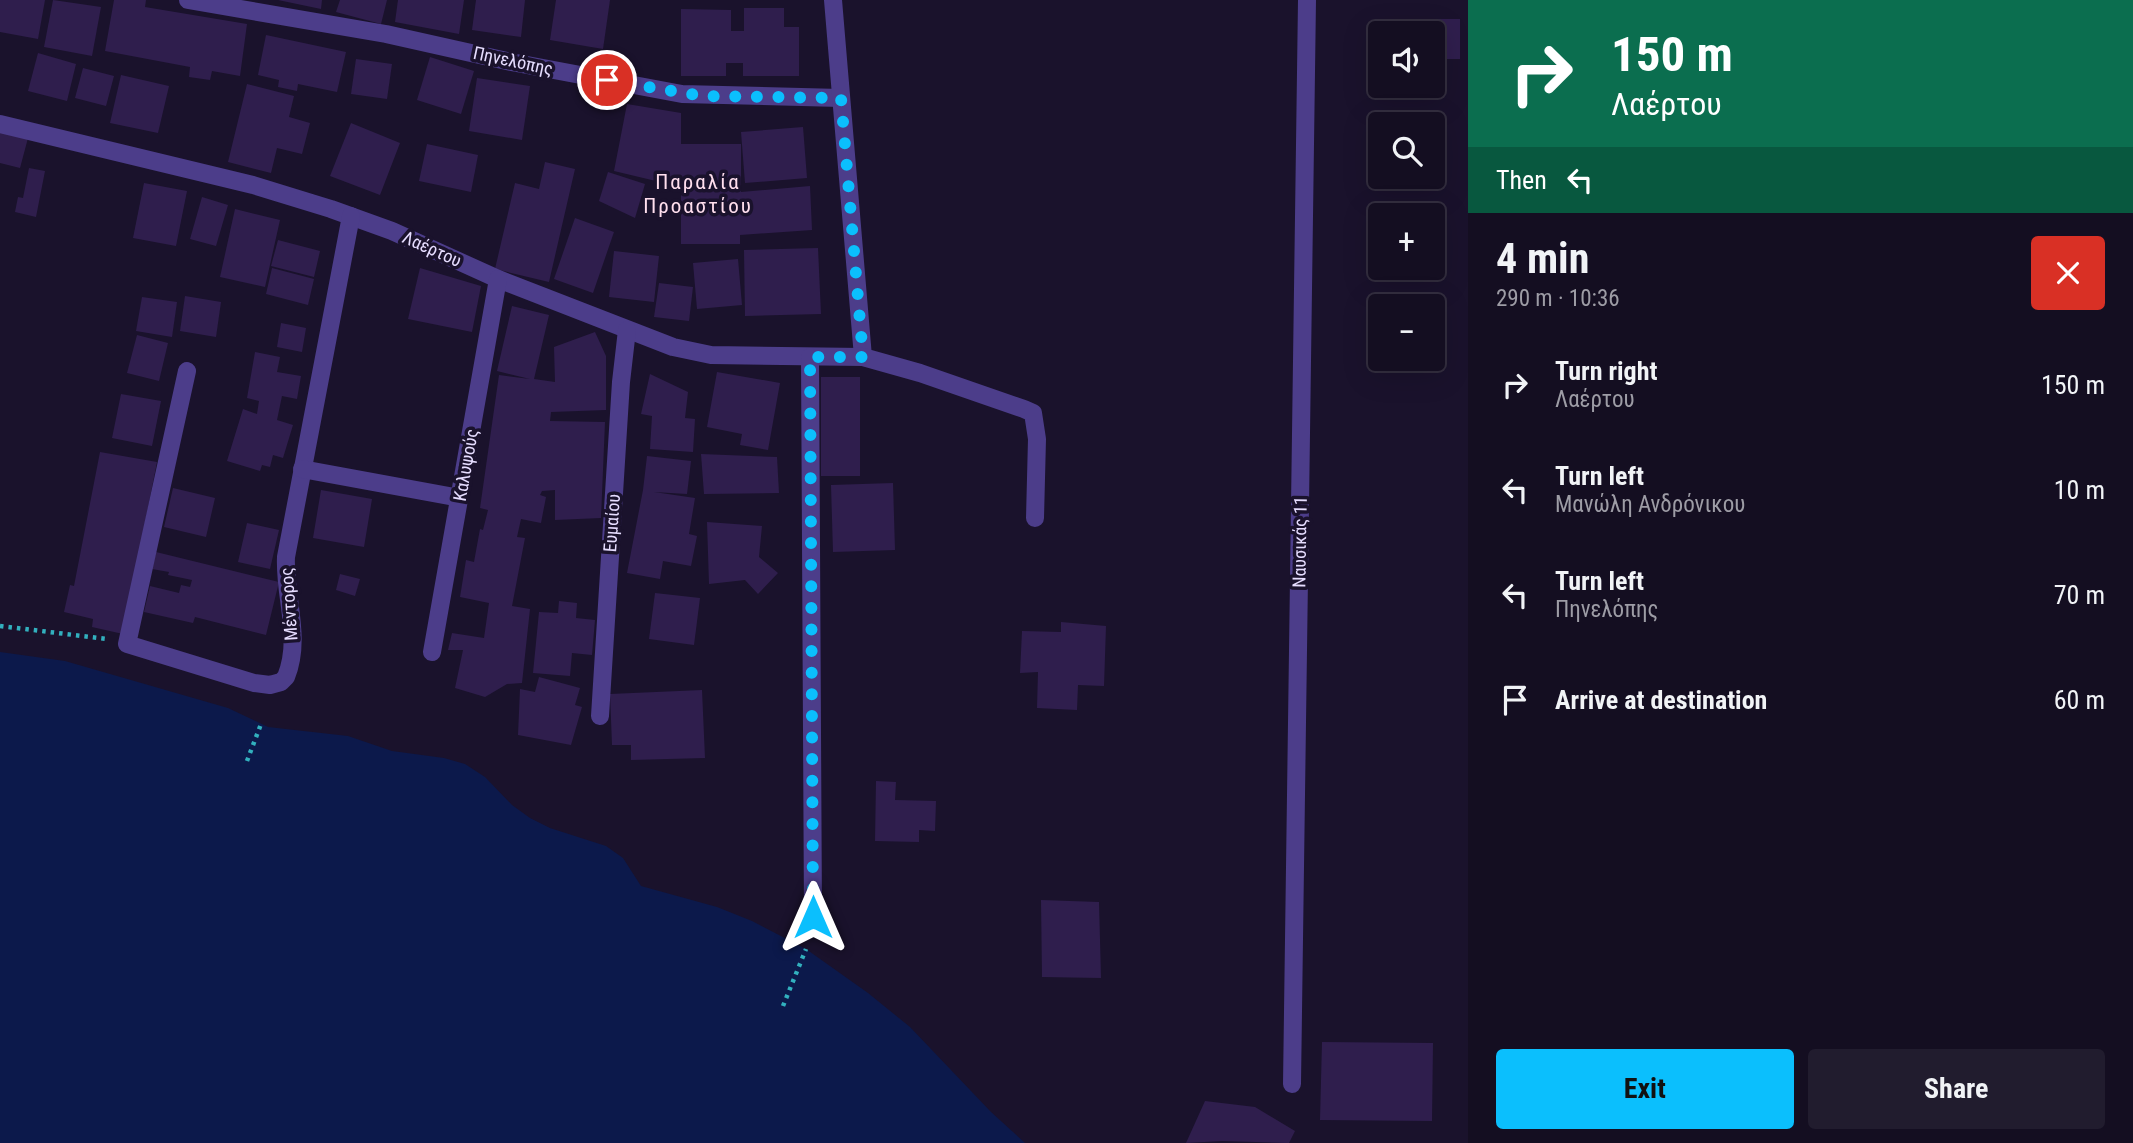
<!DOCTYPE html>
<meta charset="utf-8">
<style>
:root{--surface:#140e21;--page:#211c2e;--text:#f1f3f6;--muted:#9d9ca5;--line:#332e3f;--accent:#0bbffd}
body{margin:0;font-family:"Roboto Condensed",sans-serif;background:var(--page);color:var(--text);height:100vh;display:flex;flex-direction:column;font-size:26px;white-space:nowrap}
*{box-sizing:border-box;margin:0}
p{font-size:23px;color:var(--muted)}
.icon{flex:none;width:38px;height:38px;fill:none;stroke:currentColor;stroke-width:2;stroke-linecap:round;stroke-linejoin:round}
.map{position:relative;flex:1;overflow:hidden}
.sheet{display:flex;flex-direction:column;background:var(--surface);width:665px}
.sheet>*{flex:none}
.banner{background:#0b6e4f;color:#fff;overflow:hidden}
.buttons{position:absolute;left:1368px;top:21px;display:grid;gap:14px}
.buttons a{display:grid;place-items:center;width:77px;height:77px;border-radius:7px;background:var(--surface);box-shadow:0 7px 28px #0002,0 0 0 2px var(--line);font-size:35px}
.pin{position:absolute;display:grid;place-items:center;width:60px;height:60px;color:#fff;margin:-30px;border:4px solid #fff;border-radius:50%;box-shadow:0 2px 7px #0007}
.me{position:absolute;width:77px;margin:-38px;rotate:0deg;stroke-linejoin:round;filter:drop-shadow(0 0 5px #0008)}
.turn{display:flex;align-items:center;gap:24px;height:147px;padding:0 28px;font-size:32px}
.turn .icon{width:91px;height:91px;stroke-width:2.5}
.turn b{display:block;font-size:49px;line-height:60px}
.then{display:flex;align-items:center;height:66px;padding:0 28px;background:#0003;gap:14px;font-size:26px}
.round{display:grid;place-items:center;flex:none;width:74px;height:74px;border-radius:7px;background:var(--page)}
.headline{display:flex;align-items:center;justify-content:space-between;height:119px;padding:0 28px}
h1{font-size:42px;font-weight:700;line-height:52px}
.action{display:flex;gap:14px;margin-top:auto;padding:14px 28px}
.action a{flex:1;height:80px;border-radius:7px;background:var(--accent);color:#111;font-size:28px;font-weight:700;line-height:80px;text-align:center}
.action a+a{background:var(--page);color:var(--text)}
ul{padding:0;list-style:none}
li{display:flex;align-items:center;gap:21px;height:105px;padding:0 28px}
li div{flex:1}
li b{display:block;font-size:26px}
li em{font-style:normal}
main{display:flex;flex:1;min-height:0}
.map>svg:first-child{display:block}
.water{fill:#0c194b}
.building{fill:#2f1e4d}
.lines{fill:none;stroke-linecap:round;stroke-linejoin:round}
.path{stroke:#32b0be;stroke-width:4.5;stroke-dasharray:3.5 5;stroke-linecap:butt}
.minor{stroke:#4c3d8a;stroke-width:18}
.route{stroke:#0bbffd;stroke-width:12;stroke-dasharray:0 21.6}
.labels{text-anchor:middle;stroke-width:7;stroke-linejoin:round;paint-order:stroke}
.street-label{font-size:18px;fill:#e6ddff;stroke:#1a122c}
.quarter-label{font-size:21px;letter-spacing:2px;fill:#ffdfee;stroke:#1a122c}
</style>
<main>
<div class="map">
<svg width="1468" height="1143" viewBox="0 0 1468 1143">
<rect width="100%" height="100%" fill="#1a122c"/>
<path class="water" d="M 0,652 L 65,661 L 228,708 L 268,727 L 348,736 L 392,751 L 444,758 L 465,764 L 485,777 L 512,805 L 530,818 L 550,828 L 606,846 L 623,858 L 641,886 L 717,907 L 752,921 L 806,949 L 868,993 L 910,1027 L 991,1112 L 1025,1143 L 0,1143 Z"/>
<g class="building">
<path d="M 0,0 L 45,0 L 38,39 L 0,32 Z"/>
<path d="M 53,0 L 101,7 L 92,56 L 44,47 Z"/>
<path d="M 114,0 L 146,0 L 145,7 L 247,24 L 240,76 L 212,71 L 210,80 L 189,77 L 190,67 L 105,51 Z"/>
<path d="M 278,0 L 322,0 L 321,9 Z"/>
<path d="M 340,0 L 387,0 L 381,24 L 336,12 Z"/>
<path d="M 398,0 L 464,0 L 459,34 L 395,22 Z"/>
<path d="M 476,0 L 525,0 L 521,37 L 472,30 Z"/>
<path d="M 556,0 L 610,0 L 603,49 L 550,40 Z"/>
<path d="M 744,8 L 784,8 L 784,27 L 799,27 L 799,76 L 743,76 L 743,63 L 726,63 L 726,76 L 681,76 L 681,9 L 731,10 L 731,31 L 744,31 Z"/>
<path d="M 1436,19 L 1460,19 L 1460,59 L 1437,59 Z"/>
<path d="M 266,35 L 346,52 L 337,92 L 298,84 L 297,91 L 278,87 L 279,80 L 258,75 Z"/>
<path d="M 38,53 L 76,64 L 67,101 L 28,91 Z"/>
<path d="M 430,57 L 474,71 L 461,114 L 417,100 Z"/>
<path d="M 356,59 L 392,64 L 387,99 L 351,94 Z"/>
<path d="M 83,68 L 114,76 L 106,106 L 75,98 Z"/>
<path d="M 121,75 L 169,86 L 158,133 L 110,123 Z"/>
<path d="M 477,78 L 530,86 L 522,140 L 469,131 Z"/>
<path d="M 247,84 L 294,96 L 289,117 L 310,123 L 302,154 L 277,148 L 271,173 L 228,162 Z"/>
<path d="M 627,104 L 681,113 L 681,144 L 741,144 L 741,192 L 810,186 L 812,230 L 740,235 L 740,244 L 681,244 L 681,187 L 614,171 Z"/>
<path d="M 351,123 L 400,143 L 380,195 L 330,176 Z"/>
<path d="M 803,127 L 807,178 L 745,183 L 741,132 Z"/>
<path d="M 0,131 L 28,138 L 20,168 L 0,163 Z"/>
<path d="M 427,144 L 478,155 L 471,192 L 419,181 Z"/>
<path d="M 545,162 L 575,169 L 549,282 L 495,269 L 515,183 L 539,189 Z"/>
<path d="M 29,168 L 45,171 L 36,217 L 15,212 L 18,197 L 23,198 Z"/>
<path d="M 608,172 L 645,184 L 635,218 L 599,201 Z"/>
<path d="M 144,183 L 187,191 L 176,246 L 133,238 Z"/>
<path d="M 202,197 L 228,205 L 216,246 L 190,239 Z"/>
<path d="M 235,209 L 280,220 L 265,287 L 220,277 Z"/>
<path d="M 575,218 L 614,232 L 593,293 L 554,279 Z"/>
<path d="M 278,240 L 320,251 L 314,277 L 271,266 Z"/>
<path d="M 818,248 L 821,314 L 745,316 L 744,250 Z"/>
<path d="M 614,251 L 659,256 L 654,302 L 609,297 Z"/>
<path d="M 738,259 L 742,305 L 697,309 L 693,263 Z"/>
<path d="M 272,268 L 314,279 L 308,305 L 266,294 Z"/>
<path d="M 420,268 L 481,286 L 472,332 L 408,319 Z"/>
<path d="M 659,283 L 693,287 L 689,321 L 654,317 Z"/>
<path d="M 185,296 L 221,302 L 216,337 L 180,331 Z"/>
<path d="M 142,297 L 177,302 L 172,337 L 136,331 Z"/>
<path d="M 512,306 L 549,315 L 534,379 L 555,382 L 554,347 L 595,332 L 606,356 L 606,410 L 551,412 L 550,421 L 605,422 L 601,518 L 555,520 L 555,490 L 542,491 L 540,495 L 546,497 L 541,523 L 521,519 L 517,537 L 525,538 L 512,606 L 530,609 L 522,683 L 507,684 L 485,697 L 455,688 L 463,650 L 448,650 L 452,633 L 484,638 L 489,603 L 460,597 L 466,560 L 474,562 L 480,529 L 483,530 L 488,510 L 480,508 L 499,375 L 530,379 L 497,371 Z"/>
<path d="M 281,323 L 306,328 L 302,352 L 277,347 Z"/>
<path d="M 137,335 L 168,343 L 159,381 L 127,373 Z"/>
<path d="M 255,352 L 280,357 L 277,372 L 301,376 L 297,399 L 282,396 L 277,420 L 293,425 L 283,458 L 273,455 L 270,467 L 262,465 L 260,471 L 227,461 L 243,409 L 257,414 L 259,401 L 247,398 Z"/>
<path d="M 717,372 L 780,383 L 768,450 L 740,445 L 742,434 L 707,427 Z"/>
<path d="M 650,374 L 688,392 L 685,418 L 695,419 L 693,452 L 650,449 L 652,416 L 641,414 Z"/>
<rect x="821" y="377" width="39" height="99"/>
<path d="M 121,394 L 161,401 L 152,446 L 112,438 Z"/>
<path d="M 100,452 L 157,462 L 123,634 L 92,627 L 93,619 L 64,612 L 70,585 L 74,586 Z"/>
<path d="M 701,454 L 777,457 L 779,493 L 704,494 Z"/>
<path d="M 647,456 L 691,461 L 687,494 L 654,492 L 695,498 L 689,534 L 697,536 L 691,566 L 663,561 L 660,579 L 627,573 L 643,490 Z"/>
<path d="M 893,483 L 895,550 L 833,552 L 831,485 Z"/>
<path d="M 173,488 L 215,498 L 206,537 L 164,527 Z"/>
<path d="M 321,490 L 372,499 L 364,547 L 313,538 Z"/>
<path d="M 707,522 L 762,526 L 759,557 L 778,573 L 758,594 L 745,580 L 709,584 Z"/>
<path d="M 247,523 L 279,530 L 270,569 L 238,562 Z"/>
<path d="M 156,552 L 279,582 L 266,635 L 195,617 L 193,623 L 144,612 L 150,586 L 179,593 L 181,585 L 190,587 L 192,580 L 168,575 L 169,572 L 152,569 Z"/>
<path d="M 340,574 L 360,579 L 355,596 L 336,590 Z"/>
<path d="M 655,593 L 700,598 L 694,645 L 649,639 Z"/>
<path d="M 559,601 L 577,603 L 576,618 L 595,620 L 592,655 L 572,653 L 570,676 L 533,673 L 539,612 L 558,613 Z"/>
<path d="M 1061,622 L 1106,626 L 1104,686 L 1078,685 L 1077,710 L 1037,708 L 1038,672 L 1020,673 L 1022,631 L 1061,632 Z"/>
<path d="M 539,677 L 580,688 L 575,705 L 582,707 L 571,745 L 518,735 L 520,689 L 535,692 Z"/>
<path d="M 702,690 L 705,758 L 631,760 L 631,745 L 612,745 L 610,694 Z"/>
<path d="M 876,781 L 896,782 L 895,800 L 936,801 L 935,831 L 919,830 L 919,842 L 875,841 Z"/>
<path d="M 1041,900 L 1099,902 L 1101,978 L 1042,977 Z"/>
<path d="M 1322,1042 L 1433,1043 L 1432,1121 L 1320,1120 Z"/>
<path d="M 1205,1101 L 1255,1107 L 1295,1131 L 1289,1143 L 1222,1141 L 1186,1143 Z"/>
</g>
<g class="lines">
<g class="path">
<path d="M 0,626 L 107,639"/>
<path d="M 247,761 L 261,724"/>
<path d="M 783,1006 L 806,949"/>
</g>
<g class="minor">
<path d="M 188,0 L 386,34 L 511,62 L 682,94 L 841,98"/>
<path d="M 833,0 L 863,357"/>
<path d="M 0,124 L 253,185 L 331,209 L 392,231 L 498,279 L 673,347 L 711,355 L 863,357 L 920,373 L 1024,409 L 1033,413 L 1037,439 L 1035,518"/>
<path d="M 810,357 L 813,917"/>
<path d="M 187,371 L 127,644 L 254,683 L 270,685 L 281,682 L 286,677 C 302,637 284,597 286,557 L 351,216"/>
<path d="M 302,469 L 460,498"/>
<path d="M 432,652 L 498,279"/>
<path d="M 600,716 L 621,382 L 627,330"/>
<path d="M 1292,1084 L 1307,0"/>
</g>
</g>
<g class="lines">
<path class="route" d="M 607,80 L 702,96 L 841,98 L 863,357 L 810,357 L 813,917"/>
</g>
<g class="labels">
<g class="street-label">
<text transform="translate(513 61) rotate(12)" y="6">Πηνελόπης</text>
<text transform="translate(432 249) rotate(24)" y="6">Λαέρτου</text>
<text transform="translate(466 465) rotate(-80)" y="6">Καλυψούς</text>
<text transform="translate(612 523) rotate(-86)" y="6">Ευμαίου</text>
<text transform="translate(1300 542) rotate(-89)" y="6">Ναυσικάς 11</text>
<text transform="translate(289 604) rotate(-94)" y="6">Μέντορος</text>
</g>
<g class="quarter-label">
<text x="698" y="189">Παραλία<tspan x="698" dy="24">Προαστίου</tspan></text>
</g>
</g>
</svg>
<div class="buttons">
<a><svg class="icon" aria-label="sound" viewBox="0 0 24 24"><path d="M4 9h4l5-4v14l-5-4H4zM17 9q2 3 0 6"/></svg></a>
<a><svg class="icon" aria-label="search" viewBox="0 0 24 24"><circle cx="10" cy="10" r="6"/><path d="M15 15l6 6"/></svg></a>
<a>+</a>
<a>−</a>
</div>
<div class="pin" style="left:607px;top:80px;background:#d93025"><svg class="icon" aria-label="arrive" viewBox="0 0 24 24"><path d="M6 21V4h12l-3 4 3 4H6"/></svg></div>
<svg class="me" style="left:813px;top:917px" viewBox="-20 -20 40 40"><path d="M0-17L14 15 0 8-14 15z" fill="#0bbffd" stroke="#fff" stroke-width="4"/></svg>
</div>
<section class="sheet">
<div class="banner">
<div class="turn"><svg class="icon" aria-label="right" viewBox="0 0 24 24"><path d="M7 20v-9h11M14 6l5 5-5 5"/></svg><div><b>150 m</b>Λαέρτου</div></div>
<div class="then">Then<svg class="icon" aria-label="left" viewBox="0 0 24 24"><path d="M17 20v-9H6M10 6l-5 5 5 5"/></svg></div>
</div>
<div class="headline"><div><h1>4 min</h1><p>290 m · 10:36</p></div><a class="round" style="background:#d93025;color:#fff"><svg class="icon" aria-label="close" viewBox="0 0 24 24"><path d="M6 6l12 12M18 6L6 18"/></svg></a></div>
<ul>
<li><svg class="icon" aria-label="right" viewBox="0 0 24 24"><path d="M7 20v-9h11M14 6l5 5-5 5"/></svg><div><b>Turn right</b><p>Λαέρτου</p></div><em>150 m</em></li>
<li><svg class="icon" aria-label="left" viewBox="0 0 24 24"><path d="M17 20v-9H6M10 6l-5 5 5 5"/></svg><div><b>Turn left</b><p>Μανώλη Ανδρόνικου</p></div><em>10 m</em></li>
<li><svg class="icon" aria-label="left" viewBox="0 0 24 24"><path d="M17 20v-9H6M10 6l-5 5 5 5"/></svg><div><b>Turn left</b><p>Πηνελόπης</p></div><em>70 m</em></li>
<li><svg class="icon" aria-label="arrive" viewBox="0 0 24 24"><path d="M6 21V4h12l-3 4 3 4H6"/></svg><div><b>Arrive at destination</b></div><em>60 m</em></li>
</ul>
<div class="action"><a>Exit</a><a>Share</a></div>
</section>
</main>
